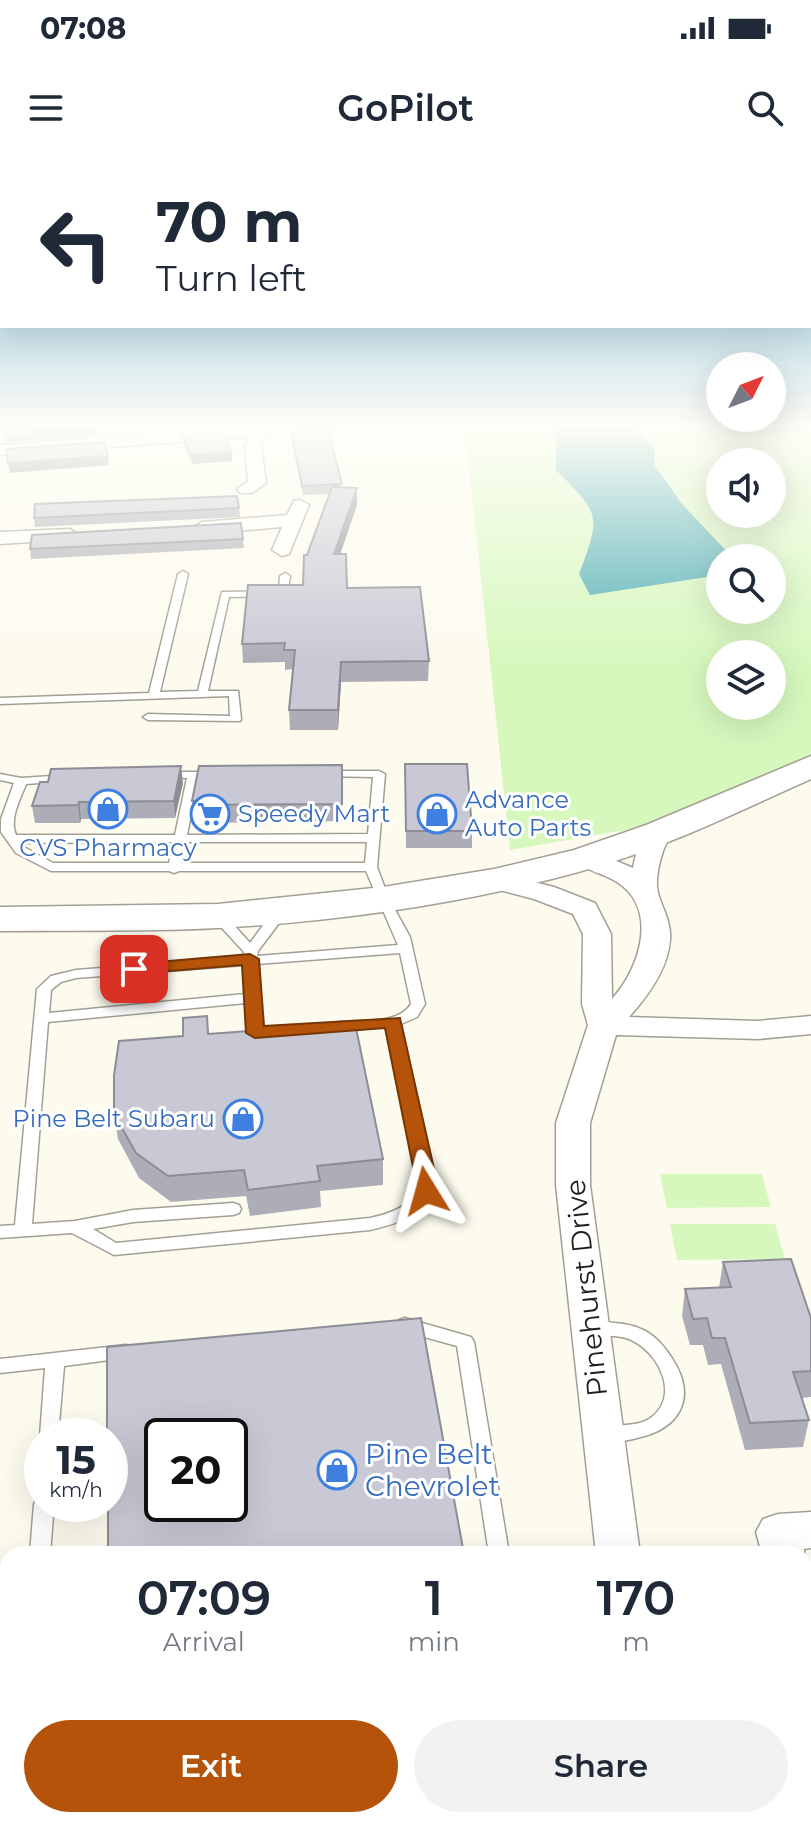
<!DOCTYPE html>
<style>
:root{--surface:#fff;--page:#f2f2f3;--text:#1f2937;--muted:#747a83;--accent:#b45309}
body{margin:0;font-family:Montserrat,sans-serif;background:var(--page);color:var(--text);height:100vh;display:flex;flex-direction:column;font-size:30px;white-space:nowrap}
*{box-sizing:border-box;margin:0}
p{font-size:26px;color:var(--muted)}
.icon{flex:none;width:44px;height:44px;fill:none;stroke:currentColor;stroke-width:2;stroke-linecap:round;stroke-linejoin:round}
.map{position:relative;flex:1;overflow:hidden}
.details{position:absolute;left:0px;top:1386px;width:812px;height:282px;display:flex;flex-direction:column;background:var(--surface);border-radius:24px 24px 0 0;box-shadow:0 8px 32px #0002}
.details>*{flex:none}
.hud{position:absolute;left:0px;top:0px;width:812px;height:168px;box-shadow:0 8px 32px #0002;background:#fff;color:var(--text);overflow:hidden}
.needle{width:52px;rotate:48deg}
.controls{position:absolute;left:706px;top:192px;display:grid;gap:16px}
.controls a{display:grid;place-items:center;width:80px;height:80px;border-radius:50%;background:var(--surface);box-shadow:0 8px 32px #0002;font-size:40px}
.speed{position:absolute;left:24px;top:1258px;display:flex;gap:16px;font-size:40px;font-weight:700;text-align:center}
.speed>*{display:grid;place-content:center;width:104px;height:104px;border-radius:50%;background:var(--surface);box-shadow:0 8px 32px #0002;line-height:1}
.speed small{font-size:20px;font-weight:400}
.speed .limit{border:4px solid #111;border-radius:12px;background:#fff;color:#111}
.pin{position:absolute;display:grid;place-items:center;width:68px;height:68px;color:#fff;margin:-34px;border-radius:16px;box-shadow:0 4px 12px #0006}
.me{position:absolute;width:88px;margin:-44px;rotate:352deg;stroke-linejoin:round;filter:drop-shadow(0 0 6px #0008)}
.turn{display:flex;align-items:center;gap:28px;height:168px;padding:0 24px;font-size:36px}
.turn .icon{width:104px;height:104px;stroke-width:2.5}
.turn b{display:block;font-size:56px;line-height:68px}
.eta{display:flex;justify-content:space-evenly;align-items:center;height:136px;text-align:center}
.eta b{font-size:48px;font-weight:600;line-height:56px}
.primary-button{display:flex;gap:16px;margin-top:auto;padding:16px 24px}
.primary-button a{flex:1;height:92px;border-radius:48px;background:var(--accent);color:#fff;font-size:32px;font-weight:600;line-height:92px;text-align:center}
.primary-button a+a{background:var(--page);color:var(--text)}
.status{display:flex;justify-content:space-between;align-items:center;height:56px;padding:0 40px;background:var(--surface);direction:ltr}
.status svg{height:22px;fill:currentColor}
header{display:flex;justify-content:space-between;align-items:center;height:104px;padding:0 24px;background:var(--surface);font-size:36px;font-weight:600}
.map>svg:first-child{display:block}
.green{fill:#d6f8bd;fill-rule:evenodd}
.water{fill:#4faeb3}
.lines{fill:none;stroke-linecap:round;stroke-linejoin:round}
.lane-casing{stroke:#a2a095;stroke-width:3}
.street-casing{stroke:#a2a095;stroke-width:3}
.secondary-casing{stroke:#a2a095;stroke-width:3}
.lane{fill:#fff;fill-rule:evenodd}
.street{fill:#fff;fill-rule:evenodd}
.secondary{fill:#fff;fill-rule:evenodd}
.wall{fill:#acadb7}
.shaded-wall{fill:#8c8d95}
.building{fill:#c8c9d5;stroke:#8c8d95;stroke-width:2;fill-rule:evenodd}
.route{fill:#b45309;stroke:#753606;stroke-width:2}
.labels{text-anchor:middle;stroke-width:6;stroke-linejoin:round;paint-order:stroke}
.shop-label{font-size:24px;fill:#366cbe;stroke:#fff;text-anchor:start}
.near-street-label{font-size:28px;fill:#1f1f1a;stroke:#fff}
.near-shop-label{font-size:28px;fill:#366cbe;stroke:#fff;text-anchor:start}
</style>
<div class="status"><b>07:08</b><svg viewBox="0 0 49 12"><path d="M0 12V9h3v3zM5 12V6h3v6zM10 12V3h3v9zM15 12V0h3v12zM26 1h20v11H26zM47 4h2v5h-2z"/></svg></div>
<header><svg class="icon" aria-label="menu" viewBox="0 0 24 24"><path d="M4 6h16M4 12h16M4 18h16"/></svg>GoPilot<svg class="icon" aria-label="search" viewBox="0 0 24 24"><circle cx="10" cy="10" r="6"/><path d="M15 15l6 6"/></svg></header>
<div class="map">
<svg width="811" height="1667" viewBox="0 0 811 1667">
<rect width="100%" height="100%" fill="#fdfbee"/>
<g class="green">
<path d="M 456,268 L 811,268 L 811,602 L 649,666 L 510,690 L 466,278 ZM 720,302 L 772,302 L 772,354 L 720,354 ZM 720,398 L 772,398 L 772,450 L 720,450 ZM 720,494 L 772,494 L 772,546 L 720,546 Z"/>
<path d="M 660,1014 L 762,1014 L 771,1047 L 667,1048 Z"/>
<path d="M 670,1064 L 775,1064 L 785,1099 L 677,1100 Z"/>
</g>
<path class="water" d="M 556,268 L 635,268 L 654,288 L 655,306 L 682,344 L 733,398 L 720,398 L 720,415 L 590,435 L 579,414 C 601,355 601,355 556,310 Z"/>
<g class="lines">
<defs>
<g id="lane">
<path d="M 183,411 L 188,414 L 160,532 L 198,531 L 222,432 L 279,431 L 280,416 L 285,413 L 290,416 L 287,436 L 229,437 L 208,531 L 238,531 L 241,559 L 240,561 L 148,560 L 143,557 L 148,554 L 230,556 L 229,536 L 0,544 L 0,538 L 149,533 L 178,414 Z"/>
<path d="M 324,611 L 379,611 L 385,614 L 377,707 L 389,739 L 410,777 L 425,844 L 417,857 L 401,864 L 435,1022 C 427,1055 400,1063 370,1070 L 114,1095 L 72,1073 L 0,1078 L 0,1066 L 15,1065 L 37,829 L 51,816 L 76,810 L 243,797 L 244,792 L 211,756 L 218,752 L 223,753 L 250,783 L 276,748 L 286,748 L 288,751 L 258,791 L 257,796 L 398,785 L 366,711 L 179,711 L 174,713 L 169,711 L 51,711 L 16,693 L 1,672 L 1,659 L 14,623 L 0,620 L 0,614 L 21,618 L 67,615 L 73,618 L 67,621 L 26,624 C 20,640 9,659 16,675 L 175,675 L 187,618 L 160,617 L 158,615 L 164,612 L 215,612 L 221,615 L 215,618 L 198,618 L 187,675 L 368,674 L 373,617 L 320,616 L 320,612 ZM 173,682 L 169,703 L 53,703 L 24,687 L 21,683 ZM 186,682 L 367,682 L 365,703 L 181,703 ZM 400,793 L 411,844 C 398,865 361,860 339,862 L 332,866 L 339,870 L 387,867 L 419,1022 C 413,1046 393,1053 370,1058 L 116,1083 L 93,1069 L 133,1062 L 233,1055 L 239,1053 L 241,1049 L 239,1045 L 233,1043 L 133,1050 L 75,1061 L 32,1064 L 48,862 L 246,843 L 250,876 L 271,875 L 278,871 L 271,867 L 262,868 L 257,804 ZM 244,805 L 245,834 L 49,853 L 51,830 L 61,822 L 76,818 Z"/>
<path d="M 405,1158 L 471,1177 L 474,1182 L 509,1394 L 489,1394 L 457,1186 L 399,1170 L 396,1165 L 399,1160 Z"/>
<path d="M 592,1161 C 608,1163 626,1162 641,1169 C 655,1175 665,1187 673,1200 C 697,1238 680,1269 637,1278 C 626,1281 612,1283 600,1279 L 598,1274 L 600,1269 C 616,1263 634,1268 649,1259 C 682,1238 659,1191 629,1179 C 616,1174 600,1177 586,1173 L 583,1168 L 586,1163 Z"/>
<path d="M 126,1185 L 132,1187 L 135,1192 L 132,1197 L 64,1206 L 58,1276 L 42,1276 L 42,1281 L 40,1276 L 45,1208 L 0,1213 L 0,1199 Z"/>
<path d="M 42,1336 L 42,1344 L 54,1344 L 50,1394 L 30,1394 L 34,1344 L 37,1338 Z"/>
<path d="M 8,1507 L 8,1527 L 0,1528 L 0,1508 Z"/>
</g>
<g id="street">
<path d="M 226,268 L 268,268 L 261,287 L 266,323 L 252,333 L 240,333 L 237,329 L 248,321 L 245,287 L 249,277 L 0,295 L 0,285 Z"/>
<path d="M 300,340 L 309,345 L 289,394 L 282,396 L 272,390 L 282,367 L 202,374 L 193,368 L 202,362 L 287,355 L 294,341 Z"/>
<path d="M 70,369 L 79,375 L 77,379 L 0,384 L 0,372 Z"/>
<path d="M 659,665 L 668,667 L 672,673 C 663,686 656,710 657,727 C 658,742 672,759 670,780 C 668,809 648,836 629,857 L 758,861 L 811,856 L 811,874 L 758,879 L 616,875 L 590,963 L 590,1025 L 640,1394 L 596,1394 L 556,1025 L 556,963 L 588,865 L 582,844 L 583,774 L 573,754 L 534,739 L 484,726 L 480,720 L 484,714 L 494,712 L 554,727 L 595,743 L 611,774 L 612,839 C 640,808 659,749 617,722 C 604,713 581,710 573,698 L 577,692 L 595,692 L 633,708 C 637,690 639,670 659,665 Z"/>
<path d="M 811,1352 L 811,1388 L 804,1389 L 804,1398 L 804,1394 L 762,1394 L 756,1372 L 763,1359 L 778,1354 Z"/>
<path d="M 804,1459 L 811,1461 L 811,1530 L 804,1527 Z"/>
<path d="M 638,1660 L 688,1660 L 689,1667 L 639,1667 Z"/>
</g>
<path id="secondary" d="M 811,596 L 811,619 C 741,650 672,685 599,706 C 477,742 344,761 218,768 C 145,772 72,770 0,771 L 0,747 L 218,744 L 383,727 L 494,709 L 574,690 L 646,665 Z"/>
</defs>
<use href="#lane" class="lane-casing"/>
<use href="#street" class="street-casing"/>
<use href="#secondary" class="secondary-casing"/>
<use href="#lane" class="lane"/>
<use href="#street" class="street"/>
<use href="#secondary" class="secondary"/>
</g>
<g class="wall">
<path d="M 334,268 L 330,280 L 342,328 L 357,328 L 357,345 L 340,394 L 347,428 L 429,501 L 428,521 L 341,522 L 338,570 L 290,570 L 289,550 L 293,509 L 285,510 L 285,502 L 243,503 L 242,484 L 303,425 L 307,395 L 330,334 L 303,335 L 292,283 L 292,274 Z"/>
<path d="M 183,276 L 232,292 L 232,301 L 192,304 L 184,285 Z"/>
<path d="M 239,348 L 240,357 L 35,367 L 34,358 Z"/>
<path d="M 243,379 L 244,388 L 31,399 L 30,389 Z"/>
<path d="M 405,604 L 472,671 L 472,688 L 406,688 Z"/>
<path d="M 342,605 L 342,661 L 197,663 L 197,658 L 193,658 L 192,641 Z"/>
<path d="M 183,623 L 175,658 L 81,659 L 80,663 L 35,663 L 32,646 Z"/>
<path d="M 207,856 L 209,874 L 383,999 L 383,1025 L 320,1031 L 321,1047 L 250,1056 L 246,1036 L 171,1042 L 139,1018 L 118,979 L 114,954 L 183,876 Z"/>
<path d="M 723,1102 L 811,1158 L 811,1237 L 802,1238 L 809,1260 L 803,1287 L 745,1290 L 721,1204 L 708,1205 L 703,1185 L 690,1185 L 682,1156 L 685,1129 L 719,1128 Z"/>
</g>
<g class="shaded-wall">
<path d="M 63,268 L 99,268 L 99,275 L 5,282 L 4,273 Z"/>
<path d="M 331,268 L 334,268 L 329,283 L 329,274 Z"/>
<path d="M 232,292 L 232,301 L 192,304 L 191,295 Z"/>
<path d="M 108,296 L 109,305 L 10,313 L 8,303 Z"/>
<path d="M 357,328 L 357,345 L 334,412 L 334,394 Z"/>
<path d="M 341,502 L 341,522 L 338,570 L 338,550 Z"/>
<path d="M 181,606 L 183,623 L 175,658 L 174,641 Z"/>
<path d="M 79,642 L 81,659 L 80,663 L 78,645 Z"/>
</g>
<g class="building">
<path d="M 3,268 L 63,268 L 4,273 Z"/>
<path d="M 294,268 L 331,268 L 329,274 L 342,324 L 302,326 L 292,274 Z"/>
<path d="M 222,273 L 232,292 L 191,295 L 183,276 Z"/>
<path d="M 104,282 L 108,296 L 8,303 L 6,289 Z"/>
<path d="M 332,327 L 357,328 L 334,394 L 346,394 L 347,428 L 420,427 L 429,501 L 341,502 L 338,550 L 289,550 L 295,490 L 284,490 L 285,483 L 242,484 L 248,425 L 303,425 L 304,395 L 307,395 Z"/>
<path d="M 237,336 L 239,348 L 34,358 L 35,344 Z"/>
<path d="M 241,363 L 243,379 L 30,389 L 32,375 Z"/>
<path d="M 405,604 L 467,604 L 472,671 L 406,671 Z"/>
<path d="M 342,605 L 342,644 L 196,645 L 196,641 L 192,641 L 199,606 Z"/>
<path d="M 181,606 L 174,641 L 79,642 L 78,645 L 32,646 L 40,622 L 48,622 L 51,609 Z"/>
<path d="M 207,856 L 208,874 L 355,863 L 383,999 L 317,1006 L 320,1021 L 248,1030 L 244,1010 L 168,1016 L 136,993 L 114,954 L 114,915 L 119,881 L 183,876 L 183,858 Z"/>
<path d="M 791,1099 L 811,1158 L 811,1211 L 793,1212 L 809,1260 L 750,1263 L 725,1178 L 712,1178 L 707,1158 L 693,1159 L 685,1129 L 731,1127 L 723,1102 Z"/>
<path d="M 421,1158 L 464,1394 L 108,1394 L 108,1344 L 110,1344 L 110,1276 L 107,1276 L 107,1187 ZM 162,1276 L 230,1276 L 230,1344 L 162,1344 Z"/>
</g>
<linearGradient id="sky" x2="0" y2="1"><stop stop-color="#6bb2d3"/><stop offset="0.53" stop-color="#fefdf7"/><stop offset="1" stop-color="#fefdf7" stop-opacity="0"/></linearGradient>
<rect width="811" height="502" fill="url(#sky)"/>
<path class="route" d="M 250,794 L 259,799 L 264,866 L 400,858 L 437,1022 L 433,1036 L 418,1036 L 416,1022 L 385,868 L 255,878 L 246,873 L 242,805 L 134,814 L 125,809 L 134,804 Z"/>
<defs>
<symbol id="shop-ring" viewBox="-11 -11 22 22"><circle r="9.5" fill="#fff" stroke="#3f7fe0" stroke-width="1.5"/><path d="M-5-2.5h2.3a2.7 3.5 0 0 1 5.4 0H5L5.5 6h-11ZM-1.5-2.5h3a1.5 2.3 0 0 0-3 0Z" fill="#3f7fe0"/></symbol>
<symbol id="supermarket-ring" viewBox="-11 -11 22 22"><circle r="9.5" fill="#fff" stroke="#3f7fe0" stroke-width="1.5"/><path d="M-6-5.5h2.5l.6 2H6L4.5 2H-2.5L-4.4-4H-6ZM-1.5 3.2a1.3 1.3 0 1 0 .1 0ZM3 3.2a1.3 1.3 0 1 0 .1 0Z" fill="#3f7fe0"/></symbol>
</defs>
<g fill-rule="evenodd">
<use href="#shop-ring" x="86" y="627" width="44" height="44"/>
<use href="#supermarket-ring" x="188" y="632" width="44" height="44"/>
<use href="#shop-ring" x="415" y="632" width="44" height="44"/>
<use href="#shop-ring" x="221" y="937" width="44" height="44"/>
<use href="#shop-ring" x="315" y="1288" width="44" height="44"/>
</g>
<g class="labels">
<g class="shop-label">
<text x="465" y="648">Advance<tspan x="465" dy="28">Auto Parts</tspan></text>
<text x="238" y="662">Speedy Mart</text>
<text x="108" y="696" text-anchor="middle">CVS Pharmacy</text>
<text x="215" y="967" text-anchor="end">Pine Belt Subaru</text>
</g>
<g class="near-street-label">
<text transform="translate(586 1128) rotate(-96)" y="10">Pinehurst Drive</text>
</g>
<g class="near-shop-label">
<text x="365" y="1304">Pine Belt<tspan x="365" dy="32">Chevrolet</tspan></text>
</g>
</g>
</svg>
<div class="controls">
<a><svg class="needle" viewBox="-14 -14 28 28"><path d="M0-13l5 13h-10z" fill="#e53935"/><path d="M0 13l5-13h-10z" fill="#747a83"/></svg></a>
<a><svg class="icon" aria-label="sound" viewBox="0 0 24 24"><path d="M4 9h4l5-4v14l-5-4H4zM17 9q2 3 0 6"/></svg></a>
<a><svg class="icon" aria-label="search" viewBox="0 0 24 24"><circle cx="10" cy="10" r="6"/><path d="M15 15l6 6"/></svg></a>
<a><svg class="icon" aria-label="layers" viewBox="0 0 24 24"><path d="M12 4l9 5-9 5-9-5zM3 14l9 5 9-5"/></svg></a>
</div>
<div class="speed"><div>15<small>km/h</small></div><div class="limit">20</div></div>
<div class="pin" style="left:134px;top:809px;background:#d93025"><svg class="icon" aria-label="arrive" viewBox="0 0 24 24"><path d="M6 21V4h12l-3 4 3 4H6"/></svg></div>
<svg class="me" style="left:426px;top:1031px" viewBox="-20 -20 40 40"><path d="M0-17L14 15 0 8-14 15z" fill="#b45309" stroke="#fff" stroke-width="4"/></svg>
<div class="hud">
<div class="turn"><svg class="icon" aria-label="left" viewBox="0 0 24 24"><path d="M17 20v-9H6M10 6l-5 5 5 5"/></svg><div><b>70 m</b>Turn left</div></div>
</div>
<section class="details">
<div class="eta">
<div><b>07:09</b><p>Arrival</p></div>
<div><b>1</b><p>min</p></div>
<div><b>170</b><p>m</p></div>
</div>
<div class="primary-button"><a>Exit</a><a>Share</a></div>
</section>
</div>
